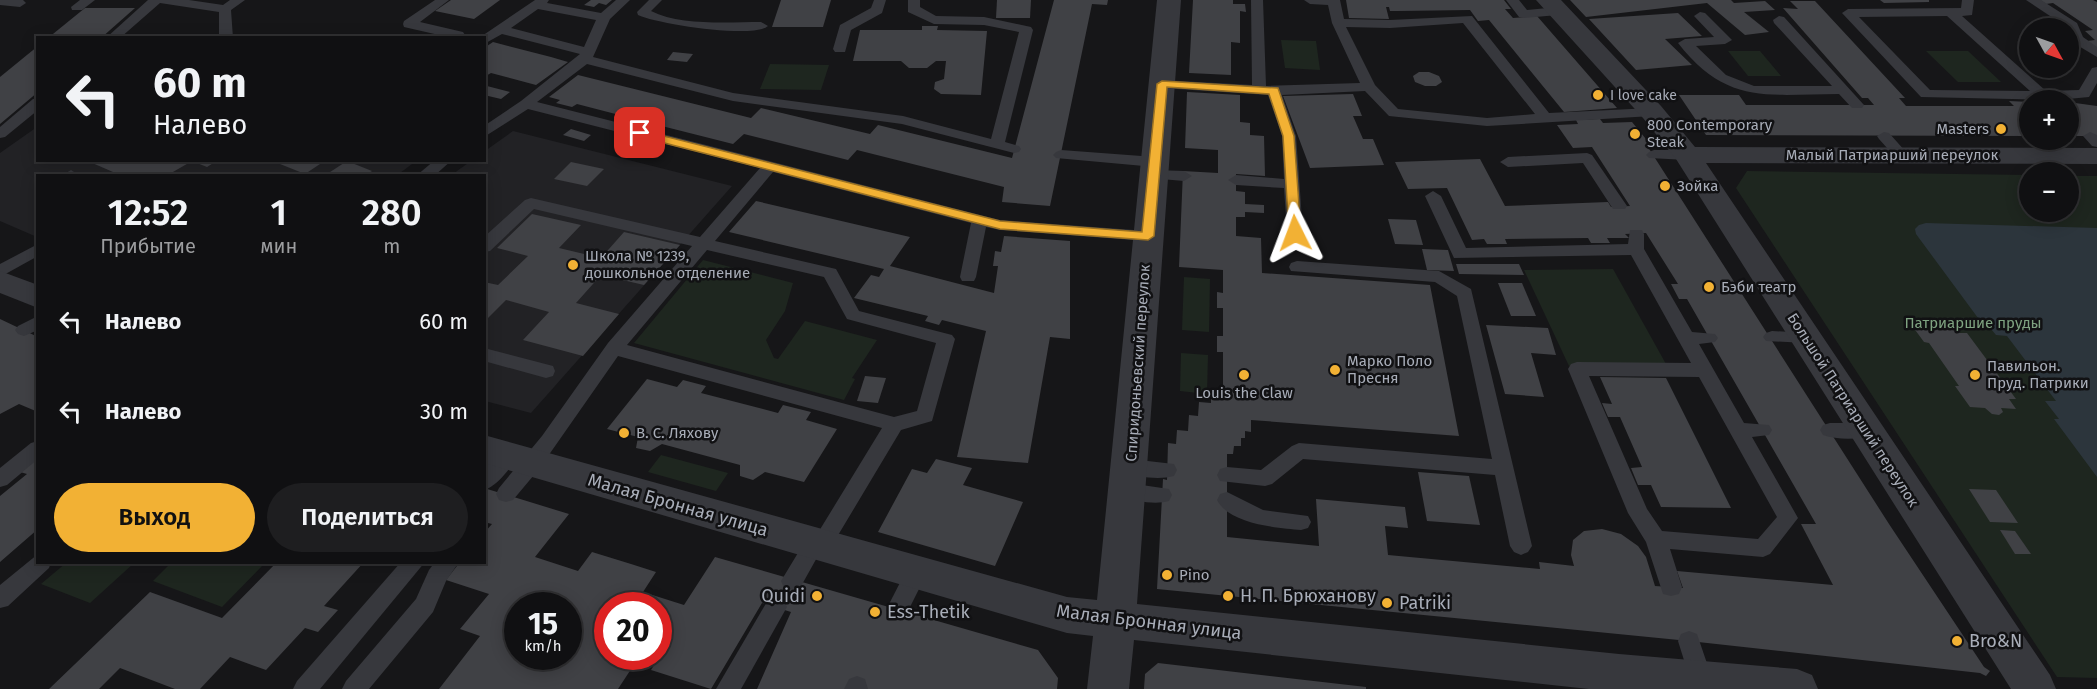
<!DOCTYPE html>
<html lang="ru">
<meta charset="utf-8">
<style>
:root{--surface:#101012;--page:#1e1e20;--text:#f1f3f6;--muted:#9c9d9f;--line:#303032;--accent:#f2b134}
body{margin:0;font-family:"Fira Sans",sans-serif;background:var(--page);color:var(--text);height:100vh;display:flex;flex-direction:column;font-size:22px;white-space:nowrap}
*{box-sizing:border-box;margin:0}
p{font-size:20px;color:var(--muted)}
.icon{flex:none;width:33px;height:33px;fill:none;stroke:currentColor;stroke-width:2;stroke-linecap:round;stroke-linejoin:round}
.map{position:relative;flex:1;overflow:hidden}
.drawer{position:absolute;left:36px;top:174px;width:450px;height:390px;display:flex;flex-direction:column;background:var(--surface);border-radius:0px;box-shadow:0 3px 15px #0003,0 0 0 2px var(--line)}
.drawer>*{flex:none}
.hud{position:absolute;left:36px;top:36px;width:450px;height:126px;border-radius:0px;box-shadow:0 3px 15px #0003,0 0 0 2px var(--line);background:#101012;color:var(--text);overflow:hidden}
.needle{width:39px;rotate:130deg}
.fabs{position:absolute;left:2019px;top:18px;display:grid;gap:12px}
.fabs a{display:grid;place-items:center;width:60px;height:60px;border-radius:50%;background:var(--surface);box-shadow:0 3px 15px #0003,0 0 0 2px var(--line);font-size:30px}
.speed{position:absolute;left:504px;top:592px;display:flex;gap:12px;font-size:30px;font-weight:700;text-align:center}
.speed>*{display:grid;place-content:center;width:78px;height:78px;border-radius:50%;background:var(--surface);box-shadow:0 3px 15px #0003,0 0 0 2px var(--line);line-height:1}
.speed small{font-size:15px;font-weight:400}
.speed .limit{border:9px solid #d22;background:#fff;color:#111}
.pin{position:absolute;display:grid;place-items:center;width:51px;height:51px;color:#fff;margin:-26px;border-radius:12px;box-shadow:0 3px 9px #0006}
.me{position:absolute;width:66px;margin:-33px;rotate:357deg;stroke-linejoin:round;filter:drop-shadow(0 0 4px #0008)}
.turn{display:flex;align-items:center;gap:21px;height:126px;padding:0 18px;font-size:27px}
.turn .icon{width:78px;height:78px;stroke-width:2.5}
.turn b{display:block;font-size:42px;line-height:51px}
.eta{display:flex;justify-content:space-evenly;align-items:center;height:102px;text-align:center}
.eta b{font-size:36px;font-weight:600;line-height:42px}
.button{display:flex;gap:12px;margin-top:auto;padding:12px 18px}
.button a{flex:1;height:69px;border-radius:36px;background:var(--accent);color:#111;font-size:24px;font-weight:600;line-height:69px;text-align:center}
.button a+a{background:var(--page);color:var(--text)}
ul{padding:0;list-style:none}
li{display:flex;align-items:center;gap:18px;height:90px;padding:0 18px}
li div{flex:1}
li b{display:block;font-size:22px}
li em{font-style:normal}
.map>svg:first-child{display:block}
.built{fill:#222225}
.green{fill:#1e261f}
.water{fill:#2c353c}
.building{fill:#404145;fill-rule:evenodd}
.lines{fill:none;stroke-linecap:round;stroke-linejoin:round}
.service{fill:#37383d;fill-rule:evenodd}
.minor{fill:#37383d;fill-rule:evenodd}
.route{fill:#f2b134;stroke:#9d7322;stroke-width:1.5}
.poi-dot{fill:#f2b134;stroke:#111113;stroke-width:2}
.labels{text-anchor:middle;stroke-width:5;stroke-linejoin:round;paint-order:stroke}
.far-poi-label{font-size:14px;fill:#a8adb8;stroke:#111113;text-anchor:start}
.poi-label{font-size:15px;fill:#a8adb8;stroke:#111113;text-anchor:start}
.street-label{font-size:15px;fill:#a8adb8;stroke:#111113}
.park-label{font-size:15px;fill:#7fa381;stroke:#111113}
.near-street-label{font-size:18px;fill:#a8adb8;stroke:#111113}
.near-poi-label{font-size:18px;fill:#a8adb8;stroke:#111113;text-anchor:start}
</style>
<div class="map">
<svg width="2097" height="689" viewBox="0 0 2097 689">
<rect width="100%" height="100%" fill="#161618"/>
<g class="built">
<path d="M 37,127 L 38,160 L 416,161 L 396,176 L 38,176 L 37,237 L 0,221 L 0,153 Z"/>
<path d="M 513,131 L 732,186 L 531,413 L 485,401 L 484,176 L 450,176 L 471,161 L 484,160 L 485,151 Z"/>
</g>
<g class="green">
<path d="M 1281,40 L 1316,41 L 1320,70 L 1285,68 Z"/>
<path d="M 1728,51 L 1760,51 L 1781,76 L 1748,76 Z"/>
<path d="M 1926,51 L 1968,51 L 2001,82 L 1958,82 Z"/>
<path d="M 770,64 L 829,65 L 821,90 L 760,89 Z"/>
<path d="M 1747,171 L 2029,175 L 2030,212 L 2068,212 L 2069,176 L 2097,176 L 2097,678 L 2057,677 L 1736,188 Z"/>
<path d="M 703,260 L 793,283 L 785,311 L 766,340 L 774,358 L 778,359 L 805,321 L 877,340 L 852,378 L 855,379 L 844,400 L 634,343 Z"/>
<path d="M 1613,269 L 1666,364 L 1569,366 L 1524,270 Z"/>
<path d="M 1184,277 L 1210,279 L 1209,332 L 1182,330 Z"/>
<path d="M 1181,353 L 1208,355 L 1207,394 L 1180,391 Z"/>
<path d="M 661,455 L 728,473 L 716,491 L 648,472 Z"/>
<path d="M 172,562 L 265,562 L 265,563 L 222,607 L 153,581 Z"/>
<path d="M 66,563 L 66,562 L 134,563 L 90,603 L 41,584 Z"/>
</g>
<path class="water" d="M 1926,223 L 2097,228 L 2097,477 L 2054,419 L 2059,419 L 2045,401 L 2056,401 L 2007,336 L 1996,335 L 1982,318 L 1978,318 L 1916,234 L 1915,229 L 1919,225 Z"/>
<g class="building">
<path d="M 451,0 L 500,0 L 474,19 L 435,11 Z"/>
<path d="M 591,0 L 612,0 L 606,5 L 599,3 L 594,7 L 584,5 Z"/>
<path d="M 781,0 L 831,0 L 823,27 L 772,27 Z"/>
<path d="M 997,0 L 1031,0 L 1030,18 L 996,18 Z"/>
<path d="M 1054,0 L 1108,0 L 1107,5 L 1092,4 L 1050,206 L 1002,202 L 1004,187 L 857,150 L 848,160 L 744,134 L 733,144 L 642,121 L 638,125 L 627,122 L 631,118 L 577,104 L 572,107 L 556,103 L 560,100 L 549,97 L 578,75 L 751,118 L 761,108 L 870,134 L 878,125 L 1012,158 Z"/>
<path d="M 1193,0 L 1233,0 L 1233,4 L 1245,4 L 1246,12 L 1240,11 L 1240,43 L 1231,42 L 1231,75 L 1189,73 Z"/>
<path d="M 1346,0 L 1504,0 L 1511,9 L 1505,9 L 1513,18 L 1537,16 L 1617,108 L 1564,112 L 1489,20 L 1478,21 L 1470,10 L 1398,11 L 1390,11 L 1389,7 L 1386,7 L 1389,19 L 1349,18 Z"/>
<path d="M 1570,0 L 1731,0 L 1734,3 L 1765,1 L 1775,10 L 1744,12 L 1769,32 L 1745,35 L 1707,3 L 1586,17 Z"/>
<path d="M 1880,0 L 1929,0 L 1929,2 L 1884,3 Z"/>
<path d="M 2040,0 L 2093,0 L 2097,2 L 2097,48 L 2087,41 L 2095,40 L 2085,31 L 2093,30 L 2053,3 L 2046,4 Z"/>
<path d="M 1790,1 L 1815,1 L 1905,98 L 1899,98 L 1906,106 L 2014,106 L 2009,101 L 2030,102 L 2030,136 L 1706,135 L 1679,95 L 1739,95 L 1746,105 L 1874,105 L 1868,98 L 1862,98 L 1783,8 L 1798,9 Z"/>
<path d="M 85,8 L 135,8 L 101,38 L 48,38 Z"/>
<path d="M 1678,13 L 1702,36 L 1665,39 L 1692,65 L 1636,70 L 1589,19 Z"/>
<path d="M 922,26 L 938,26 L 937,30 L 987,31 L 981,95 L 941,94 L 934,89 L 935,82 L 944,79 L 946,61 L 936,61 L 927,68 L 909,68 L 901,61 L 853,61 L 860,30 L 922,30 Z"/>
<path d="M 493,42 L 551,57 L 568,62 L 536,85 L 491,73 L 484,77 L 484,48 Z"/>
<path d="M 38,46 L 38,92 L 0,124 L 0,77 Z"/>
<path d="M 673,52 L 693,54 L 687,62 L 667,60 Z"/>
<path d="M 1419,72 L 1429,72 L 1439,76 L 1442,82 L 1436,86 L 1425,86 L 1415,82 L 1413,76 Z"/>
<path d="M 484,82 L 487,86 L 510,92 L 501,99 L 484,95 Z"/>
<path d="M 1187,92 L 1240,95 L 1240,122 L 1250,123 L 1250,135 L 1264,136 L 1265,176 L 1236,174 L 1236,191 L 1245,192 L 1245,204 L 1264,205 L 1264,213 L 1245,212 L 1245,217 L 1236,217 L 1236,236 L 1261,238 L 1262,273 L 1430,285 L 1459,436 L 1251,420 L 1251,432 L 1245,431 L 1245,438 L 1241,438 L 1241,446 L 1234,446 L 1233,454 L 1227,454 L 1227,537 L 1319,546 L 1316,499 L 1405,507 L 1408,528 L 1385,526 L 1388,555 L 1540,569 L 1539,562 L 1574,566 L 1571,555 L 1573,540 L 1584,531 L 1602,529 L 1621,534 L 1638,546 L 1646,557 L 1655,586 L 1683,588 L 1677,571 L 1833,585 L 1801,524 L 1816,524 L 1687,299 L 1679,299 L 1671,284 L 1678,284 L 1646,233 L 1625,234 L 1629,238 L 1607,238 L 1610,243 L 1591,243 L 1588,238 L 1505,239 L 1507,244 L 1487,244 L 1484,239 L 1472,240 L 1447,188 L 1408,189 L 1395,162 L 1480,159 L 1505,206 L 1608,202 L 1611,207 L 1630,206 L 1592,147 L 1573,148 L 1557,125 L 1578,124 L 1576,120 L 1600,119 L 1603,123 L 1632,122 L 1650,144 L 1646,144 L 1889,524 L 1984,667 L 1990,671 L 1986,676 L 1980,673 L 1689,641 L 1157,589 L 1163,479 L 1167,480 L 1168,443 L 1176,444 L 1177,430 L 1188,431 L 1189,415 L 1198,416 L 1199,402 L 1211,403 L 1211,388 L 1223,389 L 1223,352 L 1217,352 L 1217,336 L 1223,336 L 1223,308 L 1217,308 L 1217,292 L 1223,293 L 1223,270 L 1179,267 L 1183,171 L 1218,173 L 1218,150 L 1185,148 Z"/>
<path d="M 1353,94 L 1362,116 L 1353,116 L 1363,139 L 1373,139 L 1384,165 L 1310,168 L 1283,96 Z"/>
<path d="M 2068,102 L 2097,106 L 2097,136 L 2068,136 Z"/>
<path d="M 571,129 L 591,135 L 584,141 L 563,135 Z"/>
<path d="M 93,160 L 218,160 L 207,167 L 192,161 L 166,176 L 106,176 L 113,172 L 90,162 Z"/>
<path d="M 286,160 L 326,160 L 305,174 L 280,164 Z"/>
<path d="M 347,161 L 372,171 L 364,176 L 324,176 Z"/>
<path d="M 571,162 L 604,169 L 587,186 L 554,179 Z"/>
<path d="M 756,201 L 910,237 L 890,266 L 994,293 L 998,266 L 993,266 L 995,251 L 1001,252 L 1004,236 L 1070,241 L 1070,339 L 1050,337 L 1028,463 L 957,457 L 986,331 L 942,320 L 939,325 L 925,321 L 928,316 L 854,298 L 871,275 L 879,277 L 884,269 L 729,232 Z"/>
<path d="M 532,214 L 581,225 L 559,248 L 601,258 L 624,232 L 680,245 L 644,285 L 601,275 L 576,303 L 619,314 L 583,356 L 523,340 L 549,312 L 506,300 L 484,322 L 484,282 L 498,285 L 528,256 L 497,248 Z"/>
<path d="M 1388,219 L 1416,220 L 1423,245 L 1395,244 Z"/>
<path d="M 1422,249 L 1448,250 L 1454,271 L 1427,270 Z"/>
<path d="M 1456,264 L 1519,264 L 1524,275 L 1459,274 Z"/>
<path d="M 1498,283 L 1522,283 L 1536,316 L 1511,316 Z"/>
<path d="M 1930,318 L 1940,324 L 1953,324 L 1960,333 L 1967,333 L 2016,399 L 2009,399 L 2016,409 L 2001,408 L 2003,412 L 1999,415 L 1992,414 L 1985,408 L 1970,407 L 1955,386 L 1959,386 L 1929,343 L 1924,342 L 1910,323 L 1925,324 L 1924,319 Z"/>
<path d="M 0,319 L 38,337 L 38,412 L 19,404 L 0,414 Z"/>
<path d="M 1486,325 L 1548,328 L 1556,355 L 1531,353 L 1544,397 L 1505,394 Z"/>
<path d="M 865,376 L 886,378 L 878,403 L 857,401 Z"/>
<path d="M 1600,377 L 1666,378 L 1731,508 L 1661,507 L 1651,485 L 1638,485 L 1631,468 L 1642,467 L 1620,417 L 1608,417 L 1602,403 L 1612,404 Z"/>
<path d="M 647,379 L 677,387 L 683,380 L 706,386 L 701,393 L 778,413 L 783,405 L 811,412 L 806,420 L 837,429 L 804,482 L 765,472 L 753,480 L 740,476 L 740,465 L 662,444 L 650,451 L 636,448 L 638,437 L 607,429 Z"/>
<path d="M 38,457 L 38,529 L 0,562 L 0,496 L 27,474 L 20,472 Z"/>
<path d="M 936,459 L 972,468 L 963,485 L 1023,502 L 995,566 L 878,532 L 912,469 L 927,473 Z"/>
<path d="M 1418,472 L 1469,476 L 1480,525 L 1427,521 Z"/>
<path d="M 484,488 L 569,514 L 535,557 L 578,571 L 592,552 L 631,564 L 656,572 L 643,592 L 684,605 L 715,557 L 1038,650 L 1058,678 L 1057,689 L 757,689 L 791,612 L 762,603 L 711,689 L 651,670 L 661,654 L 658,653 L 658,606 L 608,606 L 608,657 L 639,657 L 618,689 L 439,689 L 480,636 L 460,629 L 489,594 L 446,580 L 460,562 L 484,562 L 484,533 L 492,524 L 484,522 ZM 518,606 L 568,606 L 568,657 L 518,657 Z"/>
<path d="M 1969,489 L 1996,490 L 2018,523 L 1990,522 Z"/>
<path d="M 2000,530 L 2015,531 L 2031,554 L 2015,554 Z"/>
<path d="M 277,562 L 364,562 L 324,606 L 338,610 L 318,632 L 305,628 L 266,670 L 230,657 L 200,689 L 175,689 L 120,668 L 99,689 L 49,689 L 150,592 L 222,618 Z"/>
<path d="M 1158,663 L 1366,687 L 1366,689 L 1144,689 L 1145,674 Z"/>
</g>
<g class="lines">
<g class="service">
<path d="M 0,0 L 23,0 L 26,3 L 20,7 L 0,5 Z"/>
<path d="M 80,0 L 95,0 L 82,10 L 72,10 L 71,7 Z"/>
<path d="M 148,0 L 189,0 L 223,5 L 230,0 L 245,0 L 231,10 L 233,38 L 219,38 L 219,12 L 160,3 L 120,38 L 106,38 Z"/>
<path d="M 435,0 L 449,0 L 420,22 L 463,32 L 465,35 L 463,38 L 452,38 L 404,27 L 403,24 L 404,21 Z"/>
<path d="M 535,0 L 549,0 L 547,3 L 601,13 L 616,0 L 630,0 L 610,19 L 593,57 L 733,93 L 903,116 L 991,139 L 1019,32 L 984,25 L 934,24 L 908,12 L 908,0 L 920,0 L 920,7 L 936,16 L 984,17 L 1031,27 L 1033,30 L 1005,142 L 1019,146 L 1021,149 L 1019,152 L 1014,153 L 902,124 L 733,101 L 587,64 L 537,102 L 1000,220 L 1147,231 L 1153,232 L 1155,236 L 1153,240 L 1147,241 L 1000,230 L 986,227 L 976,277 L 974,281 L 962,281 L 960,277 L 971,223 L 773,172 L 715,241 L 836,269 L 859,311 L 952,335 L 955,339 L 932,421 L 901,430 L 828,552 L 819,554 L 800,588 L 792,590 L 784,588 L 781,581 L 807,538 L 816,536 L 882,428 L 618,356 L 539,469 L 513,500 L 506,502 L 499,500 L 496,494 L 499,488 L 542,436 L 608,343 L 692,246 L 534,209 L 490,251 L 484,252 L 484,237 L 525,200 L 531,198 L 700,237 L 760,168 L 528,109 L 484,137 L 484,126 L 521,101 L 580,54 L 502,34 L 484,44 L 484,38 L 479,38 ZM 538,9 L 596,20 L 584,47 L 511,28 ZM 707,250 L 824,277 L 847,319 L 936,343 L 917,411 L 894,417 L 627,345 Z"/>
<path d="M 649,0 L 662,0 L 651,11 C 680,26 729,22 761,22 L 768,26 C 754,39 657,24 638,15 L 637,12 Z"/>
<path d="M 874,0 L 886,0 L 882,13 L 851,30 L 845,52 L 835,52 L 833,49 L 840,25 L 871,8 Z"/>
<path d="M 1251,0 L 1263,0 L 1266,86 L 1360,83 L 1332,23 L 1328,5 L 1310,4 L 1304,0 L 1340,0 L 1344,19 L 1390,20 L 1472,16 L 1549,113 L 1652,108 L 1659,112 L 1652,116 L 1487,126 L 1389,116 L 1365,91 L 1282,95 L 1296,136 L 1303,233 L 1301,237 L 1289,237 L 1287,233 L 1284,188 L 1236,185 L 1228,180 L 1236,175 L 1284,179 L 1282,136 L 1268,95 L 1162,88 L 1155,84 L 1162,80 L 1252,85 ZM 1463,23 L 1535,114 L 1487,118 L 1398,109 L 1375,85 L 1346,27 L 1390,28 Z"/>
<path d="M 1506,0 L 1519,0 L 1527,10 L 1558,7 L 1564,11 L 1558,15 L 1524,18 L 1519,17 Z"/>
<path d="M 1962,0 L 1974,0 L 1972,15 L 1962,16 L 2046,91 L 2079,90 L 2092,68 L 2097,67 L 2097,83 L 2089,97 L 2057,100 L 1921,97 L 1842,13 L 1848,9 L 1961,8 ZM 1947,16 L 2030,91 L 1930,90 L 1859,17 Z"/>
<path d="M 2026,0 L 2041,0 L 2077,23 L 2083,37 L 2097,47 L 2097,57 L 2072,42 L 2068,28 Z"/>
<path d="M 1700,12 L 1705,13 L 1732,40 L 1725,44 L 1696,46 L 1726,75 L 1754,86 L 1832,86 L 1774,23 L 1773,20 L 1779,16 L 1784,17 L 1864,105 L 1862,108 L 1852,108 L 1839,94 C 1769,94 1727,106 1678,43 L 1685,39 L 1714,37 L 1694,16 Z"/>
<path d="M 38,98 L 38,110 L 5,137 L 0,138 L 0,127 L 33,99 Z"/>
<path d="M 1884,132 L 1889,133 L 1906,152 L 1909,155 L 1906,158 L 1896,158 L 1879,139 L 1877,136 Z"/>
<path d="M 2090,132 L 2097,135 L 2097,147 L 2092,146 L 2083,136 Z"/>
<path d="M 1061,150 L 1155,157 L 1163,162 L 1155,167 L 1056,158 L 1053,155 L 1056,152 Z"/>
<path d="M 1654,150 L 1687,150 L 1695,155 L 1687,160 L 1649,158 L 1646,155 L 1649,152 Z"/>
<path d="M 1587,153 L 1592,155 L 1625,203 L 1627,206 L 1625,209 L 1613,209 L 1583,163 L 1508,167 L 1500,162 L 1508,157 Z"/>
<path d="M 435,160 L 452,160 L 434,176 L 416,176 Z"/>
<path d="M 71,170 L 80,176 L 63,175 Z"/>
<path d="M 1154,170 L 1184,171 L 1192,176 L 1184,181 L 1149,178 L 1146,175 L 1149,172 Z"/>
<path d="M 1433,191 L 1441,196 L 1466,248 L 1628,244 L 1630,230 L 1642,230 L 1644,234 L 1644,249 L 1692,332 L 1715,334 L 1718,338 L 1715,342 L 1699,344 L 1744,423 L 1769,425 L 1772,430 L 1769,435 L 1752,437 L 1798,518 L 1770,554 L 1763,557 L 1670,549 L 1682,587 L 1679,594 L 1671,596 L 1663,594 L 1646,542 L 1628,513 L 1568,369 L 1571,364 L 1577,362 L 1691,363 L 1631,255 L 1454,258 L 1425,196 ZM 1589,376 L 1699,377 L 1777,517 L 1758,539 L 1662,531 L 1647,509 Z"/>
<path d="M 38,244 L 38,256 L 0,277 L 0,264 Z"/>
<path d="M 1297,261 L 1439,271 L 1471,289 L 1532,546 L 1528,552 L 1521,555 L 1514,552 L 1510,546 L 1495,475 L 1303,459 L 1272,484 L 1265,486 L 1220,481 L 1217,475 L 1220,469 L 1227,467 L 1261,470 L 1292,446 L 1299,443 L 1492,459 L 1457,296 L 1435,282 L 1291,271 L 1289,267 L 1291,263 Z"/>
<path d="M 38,316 L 38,330 L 24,336 L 18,334 L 15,330 L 18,326 Z"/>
<path d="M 1772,331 L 1812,333 L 1815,337 L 1812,341 L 1806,343 L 1766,341 L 1763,337 L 1766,333 Z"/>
<path d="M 484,348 L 553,366 L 555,371 L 553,376 L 546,378 L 484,361 Z"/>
<path d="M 1830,423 L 1866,423 L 1873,425 L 1876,430 L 1873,435 C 1859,440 1837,440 1823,435 L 1820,430 L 1823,425 Z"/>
<path d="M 38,441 L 38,459 L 7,485 L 0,487 L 0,468 L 31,443 Z"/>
<path d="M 507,448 L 514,451 L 517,456 C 511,468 497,486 484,490 L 484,468 L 500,451 Z"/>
<path d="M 1130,459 L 1174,464 L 1177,470 L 1174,476 C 1160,480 1137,477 1123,473 L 1120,467 L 1123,461 Z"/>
<path d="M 1128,483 L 1169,489 L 1172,495 L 1169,501 C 1155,505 1135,501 1121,497 L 1118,491 L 1121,485 Z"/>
<path d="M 1227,492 L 1263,510 L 1308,516 L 1311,522 L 1308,528 L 1301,530 C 1277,528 1229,524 1217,500 L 1220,494 Z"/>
<path d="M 38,554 L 38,562 L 51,562 L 49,568 L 8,606 L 0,608 L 0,585 Z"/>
<path d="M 401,562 L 425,562 L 320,689 L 293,689 L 297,681 Z"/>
<path d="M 435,562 L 459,562 L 446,581 L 433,612 L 369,689 L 342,689 L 346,681 L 416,599 L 429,570 Z"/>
<path d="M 916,564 L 924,567 L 927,573 L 905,617 L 897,620 L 889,617 L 886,610 L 908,567 Z"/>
<path d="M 776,597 L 784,600 L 787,607 L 741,689 L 716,689 L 768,600 Z"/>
<path d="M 1689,631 L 1697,634 L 1713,681 L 1708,689 L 1693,689 L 1678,641 L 1681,634 Z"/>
<path d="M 857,676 L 865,679 L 868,689 L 844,689 L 849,679 Z"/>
</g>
<g class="minor">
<path d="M 1157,0 L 1181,0 L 1137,604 L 1619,654 L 1797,669 L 1812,675 L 1818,689 L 1589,689 L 1134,640 L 1129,689 L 1087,689 L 1093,636 L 1067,633 L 484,463 L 484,435 L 1067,597 L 1097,600 Z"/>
<path d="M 1536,0 L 1561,0 L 1661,106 L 1695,147 L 2097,148 L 2097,164 L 1706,163 L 2050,675 L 2056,689 L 2011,689 L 1676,159 L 1643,118 Z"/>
<path d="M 0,271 L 38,285 L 38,308 L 0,293 Z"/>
</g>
</g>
<path class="route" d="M 1162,81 L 1278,88 L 1294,136 L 1301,233 L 1299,236 L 1291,236 L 1289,233 L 1283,136 L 1269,94 L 1167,87 L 1154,236 L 1148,240 L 1000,229 L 637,136 L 635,133 L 640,130 L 1000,221 L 1142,232 L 1157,84 Z"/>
<g class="poi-dot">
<circle cx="1598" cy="95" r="6"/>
<circle cx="2001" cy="129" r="6"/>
<circle cx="1635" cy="134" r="6"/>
<circle cx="1665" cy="186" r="6"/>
<circle cx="573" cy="265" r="6"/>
<circle cx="1709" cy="287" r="6"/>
<circle cx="1335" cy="370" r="6"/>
<circle cx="1244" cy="375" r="6"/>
<circle cx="1975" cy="375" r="6"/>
<circle cx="624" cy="433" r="6"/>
<circle cx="1167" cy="575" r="6"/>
<circle cx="817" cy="596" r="6"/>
<circle cx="1228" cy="596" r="6"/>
<circle cx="1387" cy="603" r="6"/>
<circle cx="875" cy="612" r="6"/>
<circle cx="1957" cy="641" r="6"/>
</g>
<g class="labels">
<g class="far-poi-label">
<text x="1610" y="100">I love cake</text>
</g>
<g class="poi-label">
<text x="1647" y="130">800 Contemporary<tspan x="1647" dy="17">Steak</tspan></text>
<text x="1989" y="134" text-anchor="end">Masters</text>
<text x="1677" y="191">Зойка</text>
<text x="585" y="261">Школа № 1239,<tspan x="585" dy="17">дошкольное отделение</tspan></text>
<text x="1721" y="292">Бэби театр</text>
<text x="1347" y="366">Марко Поло<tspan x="1347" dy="17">Пресня</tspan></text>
<text x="1987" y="371">Павильон.<tspan x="1987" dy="17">Пруд. Патрики</tspan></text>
<text x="1244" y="398" text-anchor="middle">Louis the Claw</text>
<text x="636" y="438">В. С. Ляхову</text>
<text x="1179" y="580">Pino</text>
</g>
<g class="street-label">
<text x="1892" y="160">Малый Патриарший переулок</text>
<text transform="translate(1138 363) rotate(-86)" y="5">Спиридоньевский переулок</text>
<text transform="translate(1853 410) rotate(57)" y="5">Большой Патриарший переулок</text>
</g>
<g class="park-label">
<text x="1973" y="328">Патриаршие пруды</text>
</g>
<g class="near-street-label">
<text transform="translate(678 505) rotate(16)" y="6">Малая Бронная улица</text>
<text transform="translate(1149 622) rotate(7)" y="6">Малая Бронная улица</text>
</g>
<g class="near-poi-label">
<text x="805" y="602" text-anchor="end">Quidi</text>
<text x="1240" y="602">Н. П. Брюханову</text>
<text x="1399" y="609">Patriki</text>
<text x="887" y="618">Ess-Thetik</text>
<text x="1969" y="647">Bro&amp;N</text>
</g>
</g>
</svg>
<div class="fabs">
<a><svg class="needle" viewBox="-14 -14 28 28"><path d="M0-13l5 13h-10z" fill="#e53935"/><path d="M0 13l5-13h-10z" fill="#9c9d9f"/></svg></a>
<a>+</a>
<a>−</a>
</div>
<div class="speed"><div>15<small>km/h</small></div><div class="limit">20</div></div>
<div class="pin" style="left:640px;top:133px;background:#d93025"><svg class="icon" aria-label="arrive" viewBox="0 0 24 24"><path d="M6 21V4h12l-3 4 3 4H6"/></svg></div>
<svg class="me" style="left:1295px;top:233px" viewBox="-20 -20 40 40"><path d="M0-17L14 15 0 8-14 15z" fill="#f2b134" stroke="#fff" stroke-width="4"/></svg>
<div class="hud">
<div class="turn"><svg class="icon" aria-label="left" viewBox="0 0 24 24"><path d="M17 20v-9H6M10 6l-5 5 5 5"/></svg><div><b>60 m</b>Налево</div></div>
</div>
<section class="drawer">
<div class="eta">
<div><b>12:52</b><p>Прибытие</p></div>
<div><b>1</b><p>мин</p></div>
<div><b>280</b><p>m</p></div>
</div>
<ul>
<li><svg class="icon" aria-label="left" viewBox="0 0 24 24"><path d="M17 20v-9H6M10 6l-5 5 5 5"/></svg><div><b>Налево</b></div><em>60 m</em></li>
<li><svg class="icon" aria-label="left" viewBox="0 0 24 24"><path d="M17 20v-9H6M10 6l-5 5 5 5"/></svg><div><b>Налево</b></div><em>30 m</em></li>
</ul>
<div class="button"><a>Выход</a><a>Поделиться</a></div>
</section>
</div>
